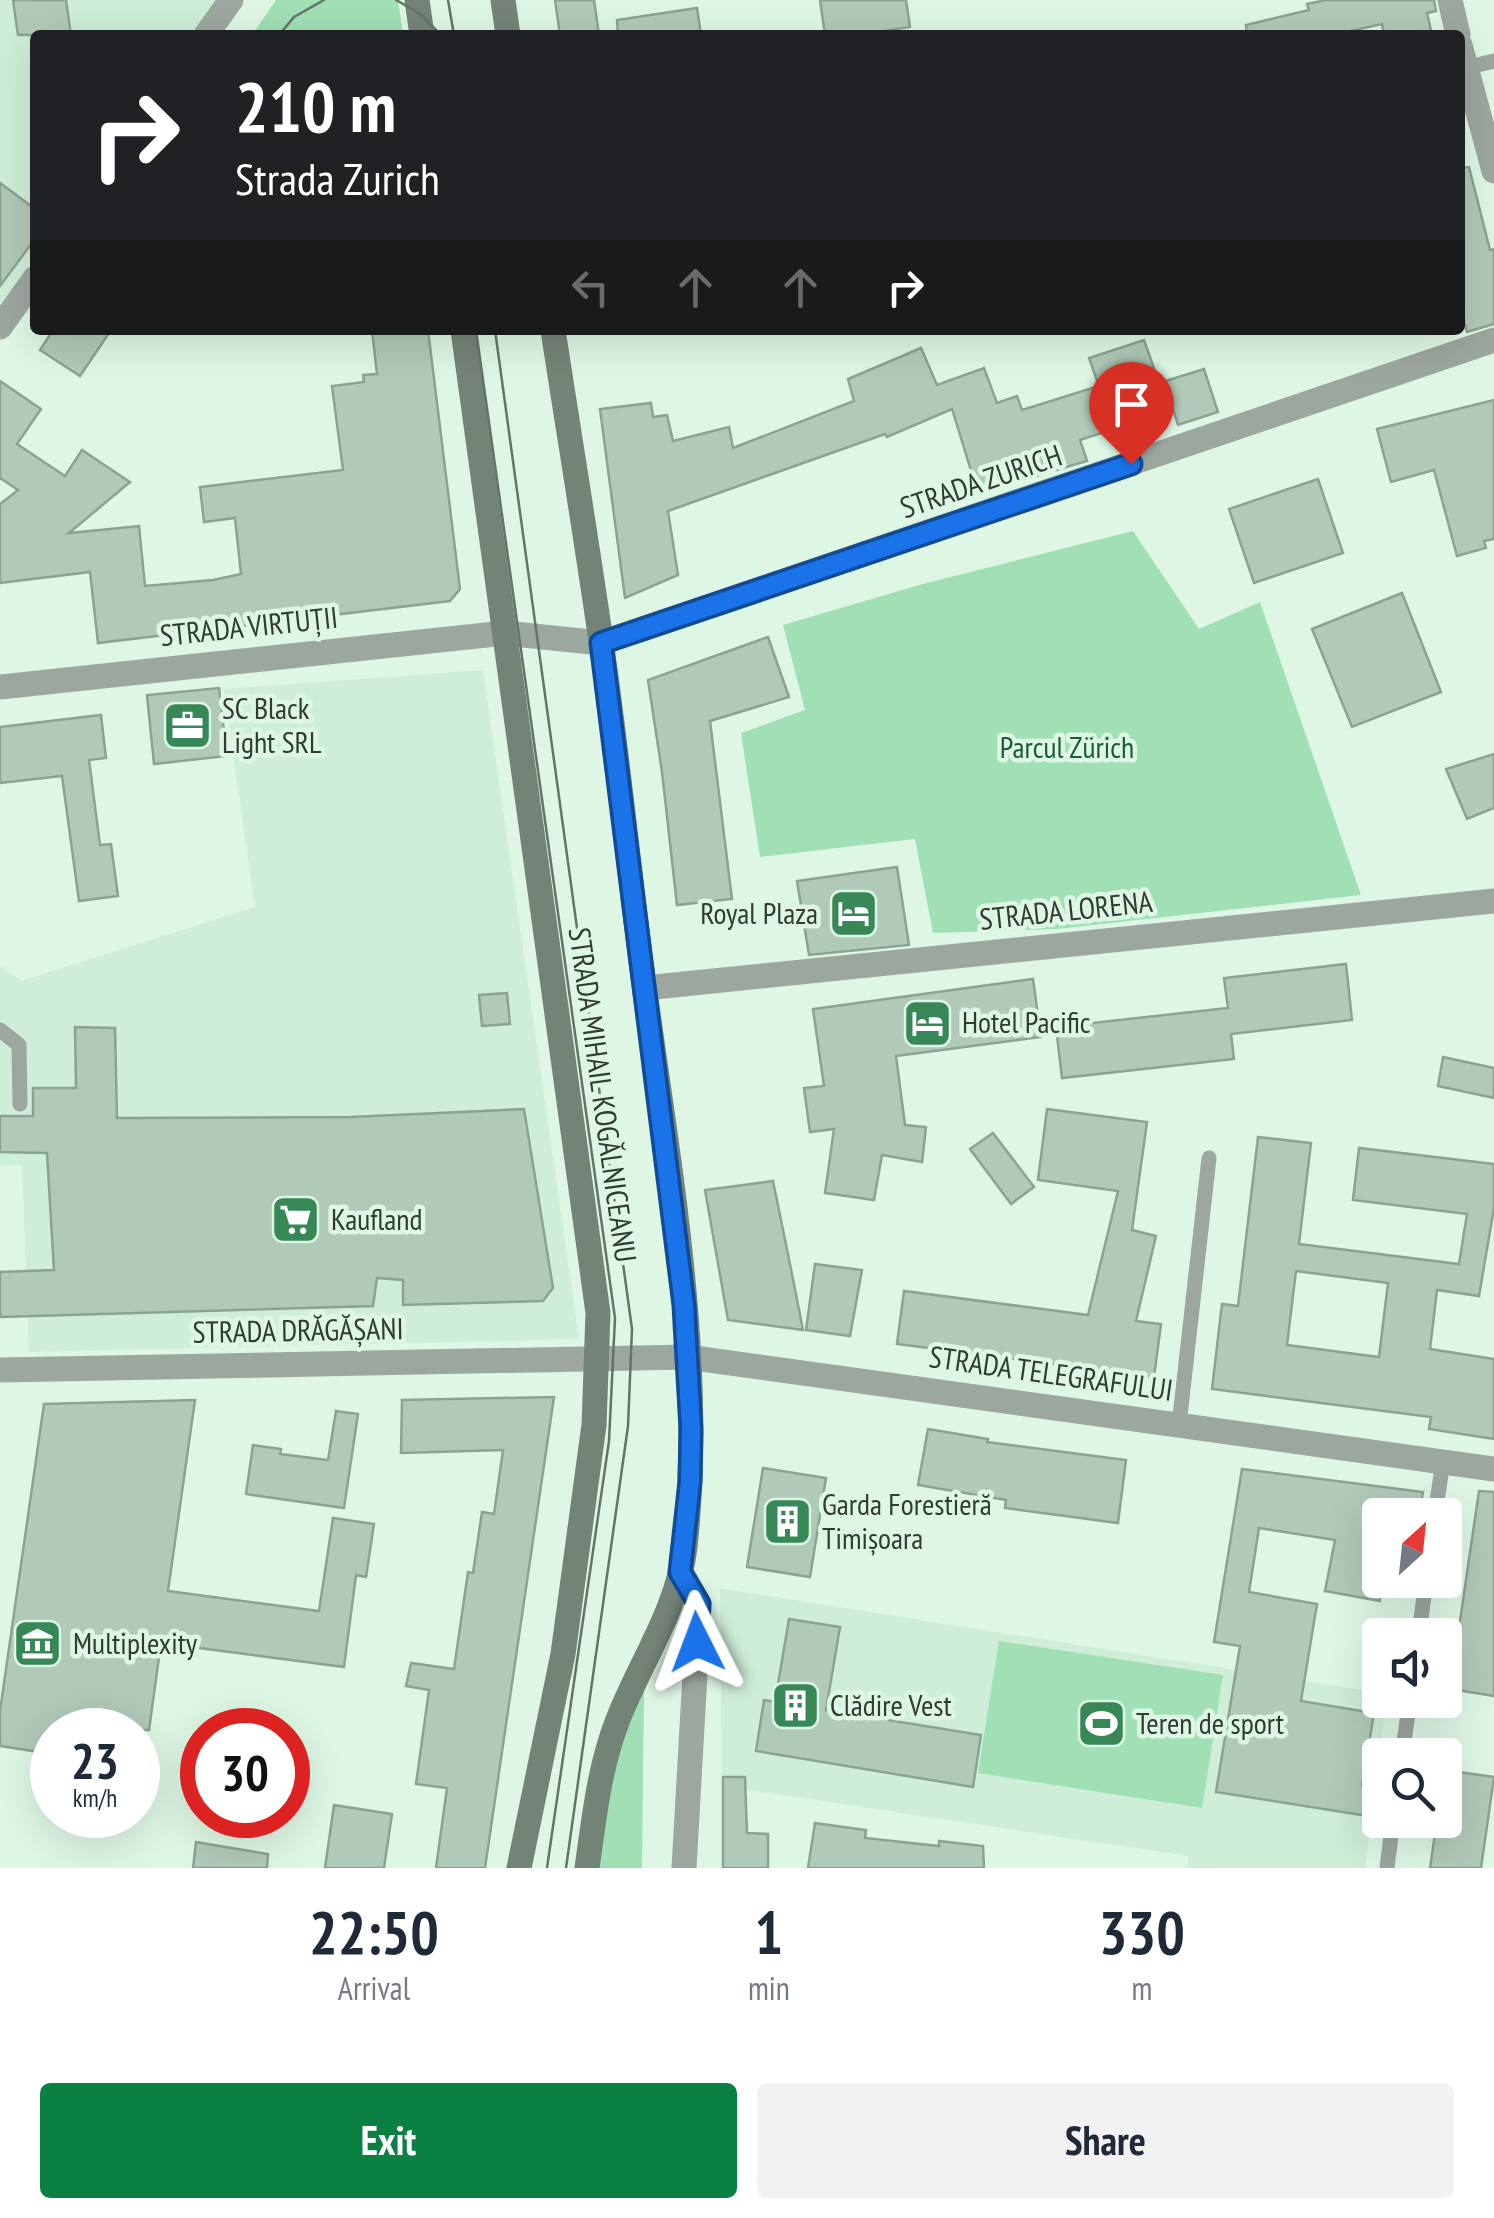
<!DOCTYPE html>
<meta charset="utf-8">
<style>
:root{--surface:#fff;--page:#f2f2f3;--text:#1f2937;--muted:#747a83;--accent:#0b8043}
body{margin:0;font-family:"PT Sans Narrow",sans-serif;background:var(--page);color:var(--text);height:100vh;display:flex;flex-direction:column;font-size:38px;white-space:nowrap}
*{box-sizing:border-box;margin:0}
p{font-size:32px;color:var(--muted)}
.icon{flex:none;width:55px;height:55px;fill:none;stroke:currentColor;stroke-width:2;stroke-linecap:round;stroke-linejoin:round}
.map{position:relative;height:1868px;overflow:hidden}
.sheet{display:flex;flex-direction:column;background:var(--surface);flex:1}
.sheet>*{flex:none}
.banner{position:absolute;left:30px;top:30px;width:1435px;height:305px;border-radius:10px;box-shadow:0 10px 40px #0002;background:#202124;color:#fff;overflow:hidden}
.needle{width:65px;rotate:27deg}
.fabs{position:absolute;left:1362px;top:1498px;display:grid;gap:20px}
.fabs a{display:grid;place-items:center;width:100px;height:100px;border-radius:10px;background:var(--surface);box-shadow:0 10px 40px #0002;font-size:50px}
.speed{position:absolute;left:30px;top:1708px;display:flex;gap:20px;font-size:50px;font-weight:700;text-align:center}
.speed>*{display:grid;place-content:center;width:130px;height:130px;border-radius:50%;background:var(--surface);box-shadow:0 10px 40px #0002;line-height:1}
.speed small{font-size:25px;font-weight:400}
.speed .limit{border:15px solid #d22;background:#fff;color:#111}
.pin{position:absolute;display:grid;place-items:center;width:85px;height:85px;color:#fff;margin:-102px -42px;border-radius:50% 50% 50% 0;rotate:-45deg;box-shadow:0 0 10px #0007}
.pin .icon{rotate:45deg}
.me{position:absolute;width:110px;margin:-55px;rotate:357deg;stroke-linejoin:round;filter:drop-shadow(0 0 8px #0008)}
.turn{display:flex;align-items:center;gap:35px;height:210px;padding:0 40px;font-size:45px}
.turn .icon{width:130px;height:130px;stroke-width:2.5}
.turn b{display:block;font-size:70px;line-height:85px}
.lanes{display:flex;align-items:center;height:95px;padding:0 40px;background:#0003;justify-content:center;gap:50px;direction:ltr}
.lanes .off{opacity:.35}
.eta{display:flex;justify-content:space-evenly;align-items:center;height:170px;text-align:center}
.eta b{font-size:60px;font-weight:700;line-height:70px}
.action{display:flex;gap:20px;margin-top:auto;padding:20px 40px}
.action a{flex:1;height:115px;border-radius:10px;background:var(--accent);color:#fff;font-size:40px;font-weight:700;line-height:115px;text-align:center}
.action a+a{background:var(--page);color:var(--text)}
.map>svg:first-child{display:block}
.built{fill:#ceeed7}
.green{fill:#a1dfb4}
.building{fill:#b1c9b8;stroke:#8ba392;stroke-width:2.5;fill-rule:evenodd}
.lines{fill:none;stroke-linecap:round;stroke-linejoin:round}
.lane{stroke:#9ca79f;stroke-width:15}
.street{stroke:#9ca79f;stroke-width:25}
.secondary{stroke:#748378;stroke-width:25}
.tram{stroke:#65746a;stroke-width:2.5}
.route-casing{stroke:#114b97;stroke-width:25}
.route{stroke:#1a73e8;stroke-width:18}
.labels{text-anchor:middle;stroke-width:9;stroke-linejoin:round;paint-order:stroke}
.street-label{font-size:30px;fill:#313b34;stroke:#def7e5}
.poi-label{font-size:30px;fill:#313b34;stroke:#def7e5;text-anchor:start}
.park-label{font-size:30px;fill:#165c35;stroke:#def7e5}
</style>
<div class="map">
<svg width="1494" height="1868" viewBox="0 0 1494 1868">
<rect width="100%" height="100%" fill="#def7e5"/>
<g class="built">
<path d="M 0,0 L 220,0 L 195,35 L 35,35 L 35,256 L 0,304 Z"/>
<path d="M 483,670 L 579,1339 L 29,1352 L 22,1165 L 0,1166 L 0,966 L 21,981 L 255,907 L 224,689 Z"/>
<path d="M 720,1588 L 1380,1693 L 1380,1700 L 1387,1700 L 1365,1868 L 1188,1868 L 1188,1856 L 722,1786 Z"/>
</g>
<g class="green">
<path d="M 276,0 L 398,0 L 403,35 L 252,35 Z"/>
<path d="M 1133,531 L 1199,629 L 1260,602 L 1361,895 L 1057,929 L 933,933 L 915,839 L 760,857 L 741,733 L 805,710 L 783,625 L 926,583 Z"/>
<path d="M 999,1641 L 1223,1675 L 1202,1808 L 978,1773 Z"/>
<path d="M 644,1688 L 642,1868 L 595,1868 L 610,1772 Z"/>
</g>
<g class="building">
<path d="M 13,0 L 66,0 L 71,35 L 18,35 Z"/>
<path d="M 555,0 L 594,0 L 599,35 L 560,35 Z"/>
<path d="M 820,0 L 906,0 L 910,27 L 858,35 L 825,35 Z"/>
<path d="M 1326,0 L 1434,0 L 1436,11 L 1427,13 L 1432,35 L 1384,35 L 1382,24 L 1333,35 L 1247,35 L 1246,25 L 1309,10 L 1307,4 Z"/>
<path d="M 697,8 L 701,35 L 618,35 L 617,20 Z"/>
<path d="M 1469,167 L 1490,250 L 1494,249 L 1494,324 L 1467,332 L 1460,307 L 1460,168 Z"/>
<path d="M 0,183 L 35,209 L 35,239 L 0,286 Z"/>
<path d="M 53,330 L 111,330 L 80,376 L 40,350 Z"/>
<path d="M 372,330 L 428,330 L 460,589 L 450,601 L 98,643 L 90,572 L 0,583 L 0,504 L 18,490 L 0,478 L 0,381 L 41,409 L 17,444 L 65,476 L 82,450 L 130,482 L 69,533 L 139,526 L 145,586 L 213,580 L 241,574 L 235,518 L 204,522 L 200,487 L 343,470 L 332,386 L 364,382 L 363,375 L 377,374 Z"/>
<path d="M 1144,340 L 1159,383 L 1204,369 L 1218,412 L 1178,425 L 1173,409 L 1080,440 L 1087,461 L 978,493 L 952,409 L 887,437 L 885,434 L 668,511 L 678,575 L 625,598 L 600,409 L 651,403 L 653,417 L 667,415 L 673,441 L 729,427 L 733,448 L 854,401 L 848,379 L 921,348 L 937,385 L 984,368 L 997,403 L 1017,396 L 1022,410 L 1099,386 L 1089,358 Z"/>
<path d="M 1494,400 L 1494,539 L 1484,541 L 1486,548 L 1457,556 L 1434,470 L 1391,482 L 1377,429 Z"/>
<path d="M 1318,479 L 1343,553 L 1254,583 L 1229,509 Z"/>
<path d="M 1402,593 L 1441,692 L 1352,727 L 1312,629 Z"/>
<path d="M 768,637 L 789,697 L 710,721 L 732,899 L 677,905 L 662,772 L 648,680 Z"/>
<path d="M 219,688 L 227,756 L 154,764 L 147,695 Z"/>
<path d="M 101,715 L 106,758 L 89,760 L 100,845 L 111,844 L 118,896 L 79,901 L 62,776 L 0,783 L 0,727 Z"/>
<path d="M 1494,754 L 1494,808 L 1467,819 L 1446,769 Z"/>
<path d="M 897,867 L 909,945 L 809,955 L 797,881 Z"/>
<path d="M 1346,964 L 1352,1020 L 1231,1034 L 1234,1059 L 1062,1078 L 1056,1027 L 1228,1008 L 1224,978 Z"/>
<path d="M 1033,979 L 1041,1037 L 896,1056 L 905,1125 L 926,1127 L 922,1162 L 882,1155 L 874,1200 L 825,1193 L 834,1129 L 810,1132 L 804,1088 L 824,1086 L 813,1009 Z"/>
<path d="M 507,993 L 510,1024 L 482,1026 L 479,995 Z"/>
<path d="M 75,1027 L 115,1028 L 117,1118 L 350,1117 L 524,1109 L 553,1288 L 543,1301 L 403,1305 L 403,1280 L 377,1278 L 373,1306 L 0,1317 L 0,1272 L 54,1270 L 47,1153 L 0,1152 L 0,1116 L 33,1116 L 33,1088 L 76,1088 Z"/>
<path d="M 1443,1057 L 1494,1068 L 1494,1098 L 1438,1086 Z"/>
<path d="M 1047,1109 L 1147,1122 L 1132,1230 L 1156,1236 L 1136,1321 L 1161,1324 L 1154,1377 L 897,1344 L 904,1291 L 1088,1315 L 1118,1191 L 1038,1180 Z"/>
<path d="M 993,1133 L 1034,1187 L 1011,1204 L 970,1149 Z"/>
<path d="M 1258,1137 L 1311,1143 L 1299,1244 L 1459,1264 L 1467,1214 L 1353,1200 L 1359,1148 L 1494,1164 L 1494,1208 L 1479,1296 L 1437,1290 L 1430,1349 L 1494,1359 L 1494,1439 L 1429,1429 L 1431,1417 L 1212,1389 L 1222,1304 L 1238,1306 ZM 1296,1271 L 1388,1283 L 1379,1357 L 1287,1345 Z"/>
<path d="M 773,1181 L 791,1269 L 803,1330 L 728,1320 L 705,1190 Z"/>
<path d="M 815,1264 L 862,1270 L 850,1336 L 806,1330 Z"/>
<path d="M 554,1397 L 485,1868 L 436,1868 L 447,1788 L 416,1784 L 429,1690 L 406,1686 L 411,1663 L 454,1669 L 468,1572 L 473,1573 L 482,1512 L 494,1514 L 503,1450 L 401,1453 L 402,1400 Z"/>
<path d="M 195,1400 L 168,1591 L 319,1611 L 333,1518 L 374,1524 L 366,1577 L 356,1575 L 344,1667 L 161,1643 L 149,1730 L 52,1730 L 52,1754 L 0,1746 L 0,1711 L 44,1404 Z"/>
<path d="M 336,1411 L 358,1414 L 344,1508 L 246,1494 L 253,1445 L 281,1449 L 280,1454 L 328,1460 Z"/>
<path d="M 928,1429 L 988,1439 L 987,1442 L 1126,1460 L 1118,1523 L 1005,1508 L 1006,1500 L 918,1485 Z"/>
<path d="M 763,1468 L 826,1478 L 810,1577 L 747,1567 Z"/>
<path d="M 1242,1469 L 1423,1492 L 1419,1515 L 1380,1515 L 1380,1601 L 1325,1591 L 1335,1540 L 1259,1528 L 1249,1592 L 1317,1604 L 1301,1701 L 1374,1713 L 1362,1786 L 1373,1788 L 1368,1816 L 1216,1792 L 1240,1646 L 1214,1642 Z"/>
<path d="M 1479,1491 L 1494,1492 L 1494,1696 L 1450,1689 Z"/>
<path d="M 789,1619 L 840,1627 L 826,1710 L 981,1735 L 973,1787 L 756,1751 L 764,1700 L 775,1702 Z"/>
<path d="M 1445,1770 L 1494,1777 L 1481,1868 L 1430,1868 L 1437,1820 L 1445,1820 Z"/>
<path d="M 723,1777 L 745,1777 L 747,1833 L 768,1834 L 768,1868 L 723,1868 Z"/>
<path d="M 334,1805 L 392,1814 L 384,1868 L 325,1868 Z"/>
<path d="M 815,1823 L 866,1830 L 865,1838 L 939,1846 L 939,1841 L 983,1846 L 984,1868 L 808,1868 Z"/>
<path d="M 196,1842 L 268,1854 L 267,1868 L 193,1868 Z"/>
</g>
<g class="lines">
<g class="lane">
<path d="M 1465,68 L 1494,61"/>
<path d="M 0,1030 L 19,1045 L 20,1104"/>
<path d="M 1179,1425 L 1209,1158"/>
<path d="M 1435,1515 L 1443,1461"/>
<path d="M 1419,1635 L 1426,1580"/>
<path d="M 1402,1755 L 1410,1700"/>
<path d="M 1387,1868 L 1393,1820"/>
</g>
<g class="street">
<path d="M 1450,0 L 1458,35"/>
<path d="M 206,35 L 231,0"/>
<path d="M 1460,45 L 1494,171"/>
<path d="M 0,327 L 35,278"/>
<path d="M 0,687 L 505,633 L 601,643 L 1494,340"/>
<path d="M 645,988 L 1494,901"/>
<path d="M 0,1370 L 687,1357 L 1494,1469"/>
<path d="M 681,1572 L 699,1604 L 684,1868"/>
</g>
<g class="secondary">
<path d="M 417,0 L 422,35"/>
<path d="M 503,0 L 508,35"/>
<path d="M 463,330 L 598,1313 L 594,1425 L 563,1654 L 519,1868"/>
<path d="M 553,330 C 569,434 586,537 601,641 C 618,757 629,875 645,992 C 670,1174 705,1363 685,1547 C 678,1610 639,1664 617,1722 C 599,1769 594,1819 587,1868"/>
</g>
<g class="tram">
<path d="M 396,0 L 419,13 L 441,35"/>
<path d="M 448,0 L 454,35"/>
<path d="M 279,35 L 294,17 L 324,0"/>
<path d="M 476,330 L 615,1318 L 609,1441 L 547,1868"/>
<path d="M 495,330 L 632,1329 L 628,1426 L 566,1868"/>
</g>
</g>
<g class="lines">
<defs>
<path id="route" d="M 697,1642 L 699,1604 L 680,1572 L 690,1482 L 691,1429 L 684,1305 L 601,643 L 1131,464"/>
</defs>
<use href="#route" class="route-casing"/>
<use href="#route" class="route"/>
</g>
<defs>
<symbol id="office-square" viewBox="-11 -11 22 22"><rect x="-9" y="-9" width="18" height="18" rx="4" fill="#388757" stroke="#def7e5"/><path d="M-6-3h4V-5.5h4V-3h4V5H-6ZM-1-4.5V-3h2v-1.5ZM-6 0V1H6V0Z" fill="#fff"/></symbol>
<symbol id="hotel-square" viewBox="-11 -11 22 22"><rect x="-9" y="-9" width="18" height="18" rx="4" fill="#388757" stroke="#def7e5"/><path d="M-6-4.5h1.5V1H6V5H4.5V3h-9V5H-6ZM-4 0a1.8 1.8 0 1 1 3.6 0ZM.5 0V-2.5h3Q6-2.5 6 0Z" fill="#fff"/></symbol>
<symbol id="supermarket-square" viewBox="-11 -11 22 22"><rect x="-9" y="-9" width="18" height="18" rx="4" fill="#388757" stroke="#def7e5"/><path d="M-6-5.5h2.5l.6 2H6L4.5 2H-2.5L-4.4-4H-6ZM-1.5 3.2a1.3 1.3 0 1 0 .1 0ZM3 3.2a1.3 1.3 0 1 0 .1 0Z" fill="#fff"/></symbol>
<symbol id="building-square" viewBox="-11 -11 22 22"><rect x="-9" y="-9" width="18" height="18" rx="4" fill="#388757" stroke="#def7e5"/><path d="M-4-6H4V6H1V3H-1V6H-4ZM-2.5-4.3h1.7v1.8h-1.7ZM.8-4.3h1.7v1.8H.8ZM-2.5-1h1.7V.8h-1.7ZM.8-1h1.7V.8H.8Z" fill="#fff"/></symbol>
<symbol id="museum-square" viewBox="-11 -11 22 22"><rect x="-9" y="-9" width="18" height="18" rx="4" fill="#388757" stroke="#def7e5"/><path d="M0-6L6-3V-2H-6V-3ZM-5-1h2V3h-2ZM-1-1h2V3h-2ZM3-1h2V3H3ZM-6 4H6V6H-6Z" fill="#fff"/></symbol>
<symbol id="stadium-square" viewBox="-11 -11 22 22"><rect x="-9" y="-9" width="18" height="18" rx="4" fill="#388757" stroke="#def7e5"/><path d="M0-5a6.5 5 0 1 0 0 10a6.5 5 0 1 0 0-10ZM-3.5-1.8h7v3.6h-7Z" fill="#fff"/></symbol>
</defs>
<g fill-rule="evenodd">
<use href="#office-square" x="160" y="698" width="55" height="55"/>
<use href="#hotel-square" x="826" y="886" width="55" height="55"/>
<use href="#hotel-square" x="900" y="996" width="55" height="55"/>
<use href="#supermarket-square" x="268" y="1192" width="55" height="55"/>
<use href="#building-square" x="760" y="1494" width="55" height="55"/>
<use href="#museum-square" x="10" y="1616" width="55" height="55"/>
<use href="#building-square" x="768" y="1678" width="55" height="55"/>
<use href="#stadium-square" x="1074" y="1696" width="55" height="55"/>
</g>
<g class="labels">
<g class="street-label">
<text transform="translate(981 482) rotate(-19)" y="10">STRADA ZURICH</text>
<text transform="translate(249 627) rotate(-6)" y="10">STRADA VIRTUȚII</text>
<text transform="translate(1066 911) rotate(-6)" y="10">STRADA LORENA</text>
<text transform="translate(602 1095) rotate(82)" y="10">STRADA MIHAIL KOGĂLNICEANU</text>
<text transform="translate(298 1331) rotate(-1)" y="10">STRADA DRĂGĂȘANI</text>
<text transform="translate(1051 1374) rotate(8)" y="10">STRADA TELEGRAFULUI</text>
</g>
<g class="poi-label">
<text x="222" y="719">SC Black<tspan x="222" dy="34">Light SRL</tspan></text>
<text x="818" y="924" text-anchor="end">Royal Plaza</text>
<text x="962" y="1033">Hotel Pacific</text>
<text x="331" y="1230">Kaufland</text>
<text x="822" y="1515">Garda Forestieră<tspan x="822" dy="34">Timișoara</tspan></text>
<text x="73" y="1654">Multiplexity</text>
<text x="830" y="1716">Clădire Vest</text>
<text x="1136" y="1734">Teren de sport</text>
</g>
<g class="park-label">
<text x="1067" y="758">Parcul Zürich</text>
</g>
</g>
</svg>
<div class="fabs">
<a><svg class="needle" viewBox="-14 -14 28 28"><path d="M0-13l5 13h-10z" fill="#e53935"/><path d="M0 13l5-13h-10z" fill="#747a83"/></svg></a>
<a><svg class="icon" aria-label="sound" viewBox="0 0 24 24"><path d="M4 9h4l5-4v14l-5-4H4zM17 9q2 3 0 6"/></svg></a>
<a><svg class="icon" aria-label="search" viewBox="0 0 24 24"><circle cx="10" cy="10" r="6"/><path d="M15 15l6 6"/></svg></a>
</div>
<div class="speed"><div>23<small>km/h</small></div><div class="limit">30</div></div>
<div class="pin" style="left:1131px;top:464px;background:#d93025"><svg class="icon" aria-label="arrive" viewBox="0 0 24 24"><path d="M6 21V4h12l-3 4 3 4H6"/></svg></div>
<svg class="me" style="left:697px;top:1642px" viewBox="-20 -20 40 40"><path d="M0-17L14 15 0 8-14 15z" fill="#1a73e8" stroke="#fff" stroke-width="4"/></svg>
<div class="banner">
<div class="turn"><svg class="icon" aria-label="right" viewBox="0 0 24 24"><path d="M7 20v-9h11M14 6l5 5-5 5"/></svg><div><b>210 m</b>Strada Zurich</div></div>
<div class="lanes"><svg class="icon off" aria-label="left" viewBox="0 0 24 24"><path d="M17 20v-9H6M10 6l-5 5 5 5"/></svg><svg class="icon off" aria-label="ahead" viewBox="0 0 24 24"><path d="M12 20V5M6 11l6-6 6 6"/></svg><svg class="icon off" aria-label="ahead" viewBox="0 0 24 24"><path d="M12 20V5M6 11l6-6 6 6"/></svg><svg class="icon" aria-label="right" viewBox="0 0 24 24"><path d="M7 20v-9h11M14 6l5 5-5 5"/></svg></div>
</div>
</div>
<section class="sheet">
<div class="eta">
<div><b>22:50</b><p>Arrival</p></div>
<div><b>1</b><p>min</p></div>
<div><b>330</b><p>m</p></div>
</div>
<div class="action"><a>Exit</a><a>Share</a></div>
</section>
